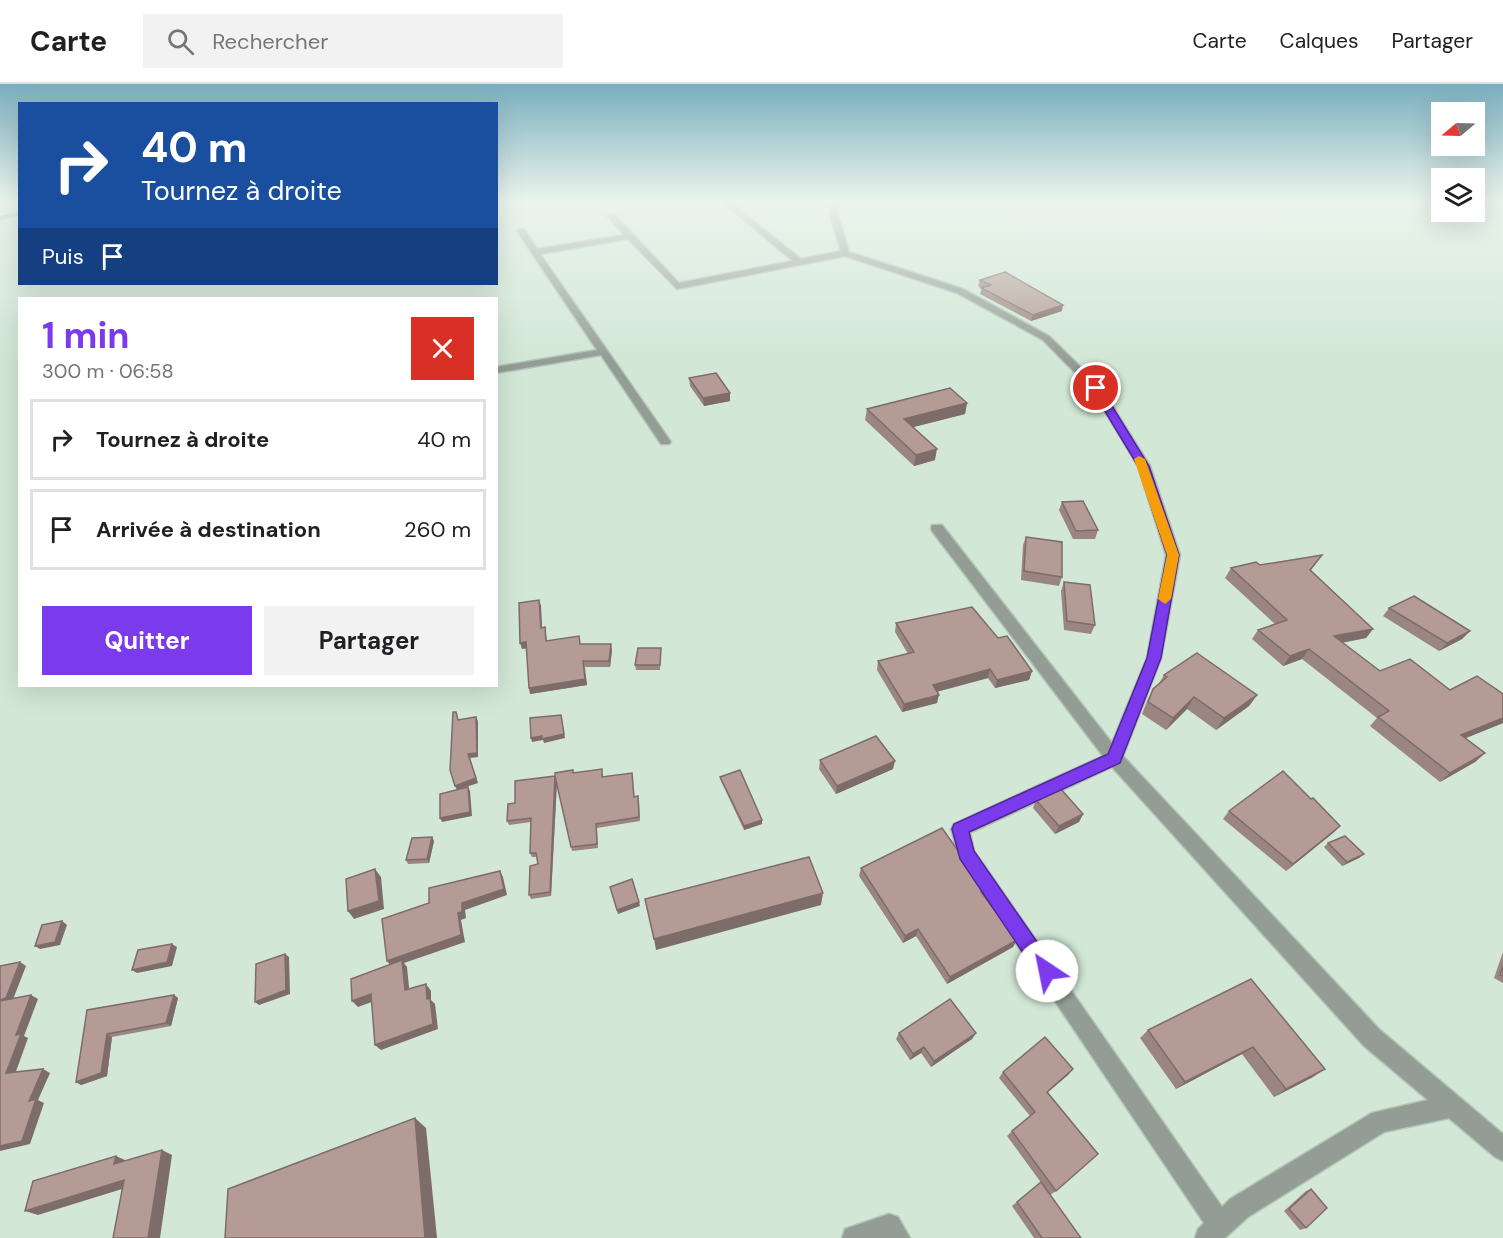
<!DOCTYPE html>
<html lang="fr">
<meta charset="utf-8">
<style>
:root{--surface:#fff;--page:#f2f2f2;--text:#202124;--muted:#757577;--line:#e0e0e0;--accent:#7c3aed}
body{margin:0;font-family:"DM Sans",sans-serif;background:var(--page);color:var(--text);height:100vh;display:flex;flex-direction:column;font-size:22px;white-space:nowrap}
*{box-sizing:border-box;margin:0}
p{font-size:20px;color:var(--muted)}
.icon{flex:none;width:33px;height:33px;fill:none;stroke:currentColor;stroke-width:2;stroke-linecap:round;stroke-linejoin:round}
.map{position:relative;flex:1;overflow:hidden}
.side{position:absolute;left:18px;top:213px;width:480px;height:390px;display:flex;flex-direction:column;background:var(--surface);border-radius:0px;box-shadow:0 6px 24px #0002}
.side>*{flex:none}
.top-card{position:absolute;left:18px;top:18px;width:480px;height:183px;border-radius:0px;box-shadow:0 6px 24px #0002;background:#1a4fa0;color:#fff;overflow:hidden}
.needle{width:39px;rotate:251deg}
.controls{position:absolute;left:1431px;top:18px;display:grid;gap:12px}
.controls a{display:grid;place-items:center;width:54px;height:54px;border-radius:0px;background:var(--surface);box-shadow:0 6px 24px #0002;font-size:30px}
.pin{position:absolute;display:grid;place-items:center;width:51px;height:51px;color:#fff;margin:-26px;border:3px solid #fff;border-radius:50%;box-shadow:0 2px 6px #0007}
.me{position:absolute;width:66px;margin:-33px;rotate:326deg;stroke-linejoin:round;filter:drop-shadow(0 0 4px #0008)}
.turn{display:flex;align-items:center;gap:21px;height:126px;padding:0 24px;font-size:27px}
.turn .icon{width:78px;height:78px;stroke-width:2.5}
.turn b{display:block;font-size:42px;line-height:51px}
.then{display:flex;align-items:center;height:57px;padding:0 24px;background:#0003;gap:12px;font-size:22px}
.round{display:grid;place-items:center;flex:none;width:63px;height:63px;border-radius:0px;background:var(--page)}
.head{display:flex;align-items:center;justify-content:space-between;height:102px;padding:0 24px}
h1{font-size:36px;font-weight:700;line-height:45px;color:var(--accent)}
.action{display:flex;gap:12px;margin-top:auto;padding:12px 24px}
.action a{flex:1;height:69px;border-radius:0px;background:var(--accent);color:#fff;font-size:24px;font-weight:700;line-height:69px;text-align:center}
.action a+a{background:var(--page);color:var(--text)}
ul{padding:0;list-style:none}
li{display:flex;align-items:center;gap:18px;height:81px;margin:0 12px 9px;padding:0 12px;border:3px solid var(--line);border-radius:0px}
li div{flex:1}
li b{display:block;font-size:22px}
li em{font-style:normal}
header{display:flex;align-items:center;gap:36px;box-sizing:border-box;height:84px;padding:0 30px;background:var(--surface);border-bottom:2px solid var(--line)}
header strong{font-size:28px}
nav{display:flex;gap:33px;margin-inline-start:auto;font-size:21px}
.search{width:420px;height:54px;background:var(--page);display:flex;align-items:center;gap:15px;box-sizing:border-box;padding:0 21px;border-radius:0px;color:var(--muted);font-size:22px}
.map>svg:first-child{display:block}
.lines{fill:none;stroke-linecap:round;stroke-linejoin:round}
.stream{stroke:#73a67f;stroke-width:4}
.minor-casing{stroke:#b2c4b5;stroke-width:3}
.minor{fill:#939c95;fill-rule:evenodd}
.wall{fill:#9b8581}
.shaded-wall{fill:#7e6c69}
.building{fill:#b49b96;stroke:#7e6c69;stroke-width:1.5}
.route{fill:#7c3aed;stroke:#51269a;stroke-width:1.5}
.slow{fill:#f59e0b}
</style>
<header>
<strong>Carte</strong>
<div class="search"><svg class="icon" aria-label="search" viewBox="0 0 24 24"><circle cx="10" cy="10" r="6"/><path d="M15 15l6 6"/></svg>Rechercher</div>
<nav><a>Carte</a><a>Calques</a><a>Partager</a></nav>
</header>
<div class="map">
<svg width="1503" height="1154" viewBox="0 0 1503 1154">
<rect width="100%" height="100%" fill="#d2e7d6"/>
<g class="lines">
<path class="stream" d="M 0,134 L 20,130"/>
<defs>
<g id="minor">
<path d="M 721,117 L 728,117 L 801,175 L 841,167 L 829,128 L 833,117 L 839,117 L 837,128 L 849,168 L 963,205 L 1049,252 L 1100,302 L 1150,382 L 1180,471 L 1161,574 L 1123,672 L 1380,946 L 1503,1050 L 1503,1077 L 1495,1073 L 1449,1034 L 1384,1048 L 1248,1133 L 1225,1154 L 1195,1154 L 1198,1145 L 1204,1139 L 960,776 L 951,745 L 954,740 L 1103,672 L 932,447 L 931,444 L 932,441 L 942,441 L 1112,659 L 1147,574 L 1166,471 L 1138,382 L 1092,306 L 1043,256 L 957,209 L 845,172 L 677,205 L 628,155 L 540,170 L 671,358 L 669,360 L 661,360 L 601,271 L 496,289 L 496,283 L 597,266 L 517,147 L 518,145 L 524,145 L 537,165 L 624,151 L 607,132 L 614,130 L 679,199 L 793,177 ZM 1112,683 L 1364,962 L 1428,1016 L 1372,1029 L 1230,1115 L 1222,1123 L 974,767 L 970,749 Z"/>
<path d="M 889,1130 L 898,1133 L 910,1154 L 842,1154 L 845,1145 Z"/>
</g>
</defs>
<use href="#minor" class="minor-casing"/>
<use href="#minor" class="minor"/>
</g>
<g class="wall">
<path d="M 980,196 L 1062,227 L 1031,237 L 980,210 L 982,204 L 978,202 Z"/>
<path d="M 689,294 L 730,309 L 730,317 L 704,322 L 690,302 Z"/>
<path d="M 967,319 L 965,330 L 913,343 L 935,376 L 914,382 L 865,336 L 867,325 Z"/>
<path d="M 1062,418 L 1098,446 L 1095,455 L 1073,455 L 1059,426 Z"/>
<path d="M 1026,453 L 1062,493 L 1059,502 L 1021,496 L 1023,461 Z"/>
<path d="M 1322,471 L 1311,486 L 1373,545 L 1366,554 L 1342,559 L 1380,587 L 1450,606 L 1503,639 L 1466,654 L 1485,669 L 1475,678 L 1440,698 L 1370,642 L 1377,634 L 1302,575 L 1283,582 L 1252,555 L 1258,546 L 1275,540 L 1225,494 L 1231,484 L 1260,481 Z"/>
<path d="M 1064,498 L 1095,541 L 1091,550 L 1064,546 L 1061,507 Z"/>
<path d="M 539,516 L 541,522 L 542,544 L 545,543 L 547,556 L 612,566 L 610,583 L 585,583 L 587,601 L 530,610 L 527,564 L 522,565 Z"/>
<path d="M 1389,524 L 1470,547 L 1462,555 L 1439,567 L 1383,532 Z"/>
<path d="M 896,539 L 998,554 L 1032,587 L 1029,596 L 995,604 L 988,594 L 937,608 L 937,619 L 902,628 L 877,586 L 878,577 L 908,570 L 895,548 Z"/>
<path d="M 661,564 L 660,586 L 636,586 L 635,581 Z"/>
<path d="M 1164,591 L 1257,611 L 1249,622 L 1216,646 L 1187,625 L 1166,646 L 1142,630 L 1147,617 L 1153,605 L 1158,601 Z"/>
<path d="M 820,676 L 893,685 L 836,710 L 819,685 Z"/>
<path d="M 574,689 L 603,690 L 603,693 L 635,713 L 639,716 L 640,737 L 597,744 L 598,764 L 572,767 L 557,698 L 551,812 L 531,815 L 529,811 L 538,780 L 537,773 L 532,773 L 530,769 L 531,738 L 509,741 L 507,737 L 515,719 Z"/>
<path d="M 720,693 L 762,740 L 744,746 L 721,697 Z"/>
<path d="M 1036,716 L 1083,730 L 1079,738 L 1055,750 L 1033,724 Z"/>
<path d="M 1229,727 L 1340,742 L 1333,749 L 1286,787 L 1223,735 Z"/>
<path d="M 432,753 L 434,757 L 429,779 L 408,780 L 406,776 Z"/>
<path d="M 1328,759 L 1364,770 L 1359,774 L 1342,782 L 1324,763 Z"/>
<path d="M 861,784 L 985,805 L 983,810 L 1017,856 L 1013,863 L 947,900 L 916,852 L 903,859 L 859,792 Z"/>
<path d="M 1503,868 L 1503,899 L 1494,894 Z"/>
<path d="M 1251,895 L 1313,993 L 1274,1013 L 1242,970 L 1176,1005 L 1140,954 L 1148,946 Z"/>
<path d="M 174,911 L 178,914 L 171,942 L 112,953 L 107,992 L 81,1001 L 76,998 L 87,926 Z"/>
<path d="M 899,949 L 976,949 L 972,955 L 931,983 L 921,969 L 910,976 L 896,955 Z"/>
<path d="M 1073,985 L 1068,991 L 1048,1008 L 1056,1107 L 1050,1111 L 1007,1052 L 1012,1047 L 1030,1032 L 999,994 L 1003,988 Z"/>
<path d="M 1041,1098 L 1081,1154 L 1034,1154 L 1012,1122 Z"/>
<path d="M 1311,1105 L 1306,1144 L 1300,1146 L 1284,1127 L 1306,1107 Z"/>
</g>
<g class="shaded-wall">
<path d="M 1063,221 L 1062,227 L 1031,237 L 1033,231 Z"/>
<path d="M 730,309 L 730,317 L 704,322 L 703,314 Z"/>
<path d="M 967,319 L 965,330 L 902,346 L 904,335 Z"/>
<path d="M 937,365 L 935,376 L 914,382 L 916,371 Z"/>
<path d="M 539,516 L 541,522 L 542,550 L 541,544 Z"/>
<path d="M 1373,545 L 1366,554 L 1327,561 L 1334,552 Z"/>
<path d="M 1470,547 L 1462,555 L 1439,567 L 1447,559 Z"/>
<path d="M 526,558 L 528,564 L 522,565 L 520,559 Z"/>
<path d="M 611,560 L 612,566 L 610,583 L 609,577 Z"/>
<path d="M 1309,565 L 1302,575 L 1283,582 L 1290,572 Z"/>
<path d="M 583,577 L 587,601 L 530,610 L 529,604 Z"/>
<path d="M 990,585 L 988,594 L 931,609 L 933,601 Z"/>
<path d="M 1032,587 L 1029,596 L 995,604 L 997,596 Z"/>
<path d="M 939,611 L 937,619 L 902,628 L 904,620 Z"/>
<path d="M 1257,611 L 1249,622 L 1216,646 L 1224,634 Z"/>
<path d="M 1194,613 L 1187,625 L 1166,646 L 1173,634 Z"/>
<path d="M 561,631 L 565,654 L 544,659 L 543,656 L 532,658 L 531,654 Z"/>
<path d="M 476,633 L 478,637 L 478,673 L 470,674 L 478,699 L 457,706 L 455,702 L 468,670 Z"/>
<path d="M 1503,634 L 1503,639 L 1451,660 L 1461,651 Z"/>
<path d="M 1485,669 L 1475,678 L 1440,698 L 1450,689 Z"/>
<path d="M 895,677 L 893,685 L 836,710 L 837,702 Z"/>
<path d="M 555,692 L 557,697 L 551,812 L 550,808 Z"/>
<path d="M 468,703 L 470,707 L 472,732 L 442,738 L 440,734 Z"/>
<path d="M 1083,730 L 1079,738 L 1055,750 L 1059,742 Z"/>
<path d="M 762,736 L 762,740 L 744,746 L 744,742 Z"/>
<path d="M 1340,742 L 1333,749 L 1286,787 L 1293,780 Z"/>
<path d="M 432,753 L 434,757 L 429,779 L 427,775 Z"/>
<path d="M 1364,770 L 1359,774 L 1342,782 L 1347,778 Z"/>
<path d="M 375,785 L 381,793 L 384,825 L 354,835 L 348,827 Z"/>
<path d="M 500,787 L 503,793 L 507,811 L 465,826 L 466,834 L 461,836 L 465,858 L 404,879 L 407,883 L 410,913 L 405,906 L 392,883 L 387,877 L 458,829 L 462,819 Z"/>
<path d="M 823,809 L 821,821 L 656,866 L 654,855 Z"/>
<path d="M 639,818 L 640,822 L 618,830 L 617,826 Z"/>
<path d="M 62,837 L 67,841 L 60,861 L 40,865 L 35,862 Z"/>
<path d="M 918,845 L 916,852 L 903,859 L 905,852 Z"/>
<path d="M 1017,856 L 1013,863 L 947,900 L 950,893 Z"/>
<path d="M 172,860 L 177,863 L 172,882 L 137,889 L 132,886 Z"/>
<path d="M 285,870 L 289,873 L 290,910 L 259,921 L 255,918 Z"/>
<path d="M 20,878 L 26,882 L 12,918 L 0,920 L 0,916 Z"/>
<path d="M 426,900 L 431,907 L 431,916 L 435,920 L 438,945 L 381,966 L 375,961 L 427,915 Z"/>
<path d="M 371,910 L 377,916 L 358,923 L 352,917 Z"/>
<path d="M 31,911 L 38,915 L 24,952 L 28,954 L 14,993 L 6,989 L 16,951 Z"/>
<path d="M 174,911 L 178,914 L 171,942 L 166,939 Z"/>
<path d="M 976,949 L 972,955 L 931,983 L 934,977 Z"/>
<path d="M 107,950 L 112,953 L 107,992 L 81,1001 L 76,998 Z"/>
<path d="M 924,963 L 921,969 L 910,976 L 913,970 Z"/>
<path d="M 1253,963 L 1242,970 L 1176,1005 L 1185,998 Z"/>
<path d="M 43,985 L 50,989 L 38,1016 L 44,1019 L 30,1060 L 0,1067 L 0,1062 L 29,1017 Z"/>
<path d="M 1073,985 L 1068,991 L 1042,1013 L 1047,1008 Z"/>
<path d="M 1325,985 L 1313,993 L 1274,1013 L 1286,1005 Z"/>
<path d="M 415,1034 L 426,1044 L 437,1154 L 425,1154 Z"/>
<path d="M 162,1066 L 172,1071 L 160,1154 L 148,1154 Z"/>
<path d="M 116,1072 L 127,1077 L 114,1080 Z"/>
<path d="M 124,1096 L 135,1101 L 38,1131 L 25,1127 Z"/>
</g>
<g class="building">
<path d="M 1005,188 L 1063,221 L 1033,231 L 981,204 L 991,201 L 980,196 Z"/>
<path d="M 716,289 L 730,309 L 703,314 L 689,294 Z"/>
<path d="M 950,304 L 967,319 L 904,335 L 937,365 L 916,371 L 867,325 Z"/>
<path d="M 1083,417 L 1098,446 L 1076,447 L 1062,418 Z"/>
<path d="M 1026,453 L 1062,458 L 1062,493 L 1024,487 Z"/>
<path d="M 1322,471 L 1310,486 L 1373,545 L 1334,552 L 1380,587 L 1410,575 L 1450,606 L 1477,592 L 1503,610 L 1503,634 L 1461,651 L 1485,669 L 1450,689 L 1378,633 L 1389,627 L 1309,565 L 1290,572 L 1258,546 L 1287,536 L 1231,484 L 1256,478 L 1260,481 Z"/>
<path d="M 1064,498 L 1090,501 L 1095,541 L 1067,537 Z"/>
<path d="M 1414,512 L 1470,547 L 1447,559 L 1389,524 Z"/>
<path d="M 539,516 L 541,544 L 545,543 L 546,557 L 579,552 L 580,560 L 611,560 L 609,577 L 583,577 L 585,595 L 529,604 L 526,558 L 520,559 L 519,519 Z"/>
<path d="M 972,523 L 998,554 L 1007,552 L 1032,587 L 997,596 L 990,585 L 933,601 L 939,611 L 904,620 L 878,577 L 914,568 L 896,539 Z"/>
<path d="M 638,564 L 661,564 L 660,581 L 635,581 Z"/>
<path d="M 1197,569 L 1257,611 L 1224,634 L 1194,613 L 1173,634 L 1148,618 L 1153,605 L 1167,593 L 1164,591 Z"/>
<path d="M 453,628 L 456,628 L 458,636 L 476,633 L 477,669 L 468,670 L 476,694 L 455,702 L 450,686 Z"/>
<path d="M 561,631 L 564,650 L 542,655 L 542,652 L 531,654 L 530,634 Z"/>
<path d="M 876,652 L 895,677 L 837,702 L 820,676 Z"/>
<path d="M 602,685 L 602,693 L 632,689 L 634,713 L 638,712 L 639,733 L 596,740 L 597,760 L 571,763 L 555,692 L 550,808 L 529,811 L 530,782 L 538,780 L 536,769 L 530,769 L 531,734 L 507,737 L 508,720 L 515,719 L 515,697 L 555,692 L 555,689 L 573,686 L 573,689 Z"/>
<path d="M 740,686 L 762,736 L 744,742 L 720,693 Z"/>
<path d="M 1283,687 L 1311,715 L 1313,714 L 1340,742 L 1293,780 L 1229,727 Z"/>
<path d="M 468,703 L 470,728 L 440,734 L 440,710 Z"/>
<path d="M 1060,704 L 1083,730 L 1059,742 L 1036,716 Z"/>
<path d="M 942,744 L 985,805 L 981,808 L 1017,856 L 950,893 L 918,845 L 905,852 L 861,784 Z"/>
<path d="M 1345,752 L 1364,770 L 1347,778 L 1328,759 Z"/>
<path d="M 432,753 L 427,775 L 406,776 L 412,754 Z"/>
<path d="M 809,773 L 823,809 L 654,855 L 645,815 Z"/>
<path d="M 375,785 L 379,817 L 348,827 L 346,795 Z"/>
<path d="M 500,787 L 504,805 L 462,819 L 462,828 L 458,829 L 461,851 L 387,877 L 382,835 L 429,819 L 429,804 Z"/>
<path d="M 632,795 L 639,818 L 617,826 L 610,803 Z"/>
<path d="M 62,837 L 55,858 L 35,862 L 42,841 Z"/>
<path d="M 172,860 L 167,878 L 132,886 L 138,866 Z"/>
<path d="M 285,870 L 286,906 L 255,918 L 256,880 Z"/>
<path d="M 402,876 L 405,906 L 426,900 L 427,915 L 430,914 L 433,940 L 375,961 L 371,910 L 352,917 L 351,895 Z"/>
<path d="M 20,878 L 6,914 L 0,916 L 0,882 Z"/>
<path d="M 1503,882 L 1503,892 L 1500,891 Z"/>
<path d="M 1251,895 L 1325,985 L 1286,1005 L 1253,963 L 1185,998 L 1148,946 Z"/>
<path d="M 31,911 L 16,951 L 21,950 L 6,989 L 43,985 L 29,1017 L 36,1015 L 22,1057 L 0,1062 L 0,917 Z"/>
<path d="M 174,911 L 166,939 L 107,950 L 101,989 L 76,998 L 87,926 Z"/>
<path d="M 950,915 L 976,949 L 934,977 L 924,963 L 913,970 L 899,949 Z"/>
<path d="M 1045,953 L 1073,985 L 1047,1008 L 1098,1070 L 1056,1107 L 1012,1047 L 1035,1028 L 1003,988 Z"/>
<path d="M 415,1034 L 425,1154 L 225,1154 L 228,1105 Z"/>
<path d="M 162,1066 L 148,1154 L 113,1154 L 124,1096 L 25,1127 L 33,1097 L 116,1072 L 114,1080 Z"/>
<path d="M 1041,1098 L 1081,1154 L 1042,1154 L 1017,1118 Z"/>
<path d="M 1311,1105 L 1327,1124 L 1306,1144 L 1289,1125 Z"/>
</g>
<linearGradient id="sky" x2="0" y2="1"><stop stop-color="#79aebe"/><stop offset="0.42" stop-color="#ebf4ed"/><stop offset="1" stop-color="#ebf4ed" stop-opacity="0"/></linearGradient>
<rect width="1503" height="278" fill="url(#sky)"/>
<path class="route" d="M 1096,301 L 1101,304 L 1149,382 L 1179,471 L 1161,574 L 1120,679 L 969,748 L 974,767 L 1053,881 L 1056,887 L 1053,894 L 1047,896 L 1040,894 L 960,775 L 952,745 L 954,740 L 1108,670 L 1147,574 L 1167,471 L 1138,382 L 1091,304 Z"/>
<path class="slow" d="M 1139,372 L 1145,375 L 1179,471 L 1171,515 L 1165,520 L 1158,515 L 1167,471 L 1134,375 Z"/>
</svg>
<div class="controls">
<a><svg class="needle" viewBox="-14 -14 28 28"><path d="M0-13l5 13h-10z" fill="#e53935"/><path d="M0 13l5-13h-10z" fill="#757577"/></svg></a>
<a><svg class="icon" aria-label="layers" viewBox="0 0 24 24"><path d="M12 4l9 5-9 5-9-5zM3 14l9 5 9-5"/></svg></a>
</div>
<div class="pin" style="left:1096px;top:304px;background:#d93025"><svg class="icon" aria-label="arrive" viewBox="0 0 24 24"><path d="M6 21V4h12l-3 4 3 4H6"/></svg></div>
<svg class="me" style="left:1047px;top:887px" viewBox="-20 -20 40 40"><circle r="19" fill="#fff"/><path d="M0-13L10 11 0 6-10 11z" fill="#7c3aed"/></svg>
<div class="top-card">
<div class="turn"><svg class="icon" aria-label="right" viewBox="0 0 24 24"><path d="M7 20v-9h11M14 6l5 5-5 5"/></svg><div><b>40 m</b>Tournez à droite</div></div>
<div class="then">Puis<svg class="icon" aria-label="arrive" viewBox="0 0 24 24"><path d="M6 21V4h12l-3 4 3 4H6"/></svg></div>
</div>
<section class="side">
<div class="head"><div><h1>1 min</h1><p>300 m · 06:58</p></div><a class="round" style="background:#d93025;color:#fff"><svg class="icon" aria-label="close" viewBox="0 0 24 24"><path d="M6 6l12 12M18 6L6 18"/></svg></a></div>
<ul>
<li><svg class="icon" aria-label="right" viewBox="0 0 24 24"><path d="M7 20v-9h11M14 6l5 5-5 5"/></svg><div><b>Tournez à droite</b></div><em>40 m</em></li>
<li><svg class="icon" aria-label="arrive" viewBox="0 0 24 24"><path d="M6 21V4h12l-3 4 3 4H6"/></svg><div><b>Arrivée à destination</b></div><em>260 m</em></li>
</ul>
<div class="action"><a>Quitter</a><a>Partager</a></div>
</section>
</div>
